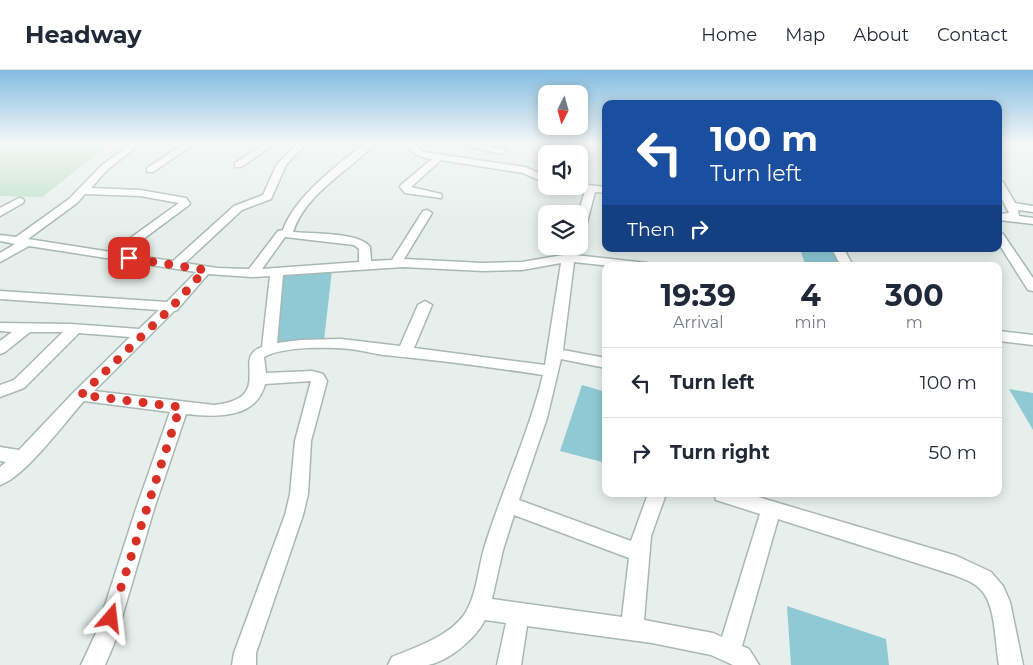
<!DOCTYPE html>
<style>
:root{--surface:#fff;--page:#f6f6f7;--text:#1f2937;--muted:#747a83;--line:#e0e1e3}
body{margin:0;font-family:Montserrat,sans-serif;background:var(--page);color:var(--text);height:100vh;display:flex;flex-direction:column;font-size:19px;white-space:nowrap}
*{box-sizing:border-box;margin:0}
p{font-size:16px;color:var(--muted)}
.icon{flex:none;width:28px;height:28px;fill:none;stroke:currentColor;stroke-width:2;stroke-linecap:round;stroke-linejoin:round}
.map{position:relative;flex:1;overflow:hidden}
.panel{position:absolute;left:602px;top:192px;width:400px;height:235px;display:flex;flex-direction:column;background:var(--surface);border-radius:10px;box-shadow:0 2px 12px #0003}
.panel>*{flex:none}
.top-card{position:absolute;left:602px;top:30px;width:400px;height:152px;border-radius:10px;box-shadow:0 2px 12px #0003;background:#1a4fa0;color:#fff;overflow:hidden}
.needle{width:32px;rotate:186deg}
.buttons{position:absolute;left:538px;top:15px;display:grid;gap:10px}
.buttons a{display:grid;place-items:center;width:50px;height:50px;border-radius:10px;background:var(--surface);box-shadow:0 2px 12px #0003;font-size:25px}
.pin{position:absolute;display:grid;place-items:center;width:42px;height:42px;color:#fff;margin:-21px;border-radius:10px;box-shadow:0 2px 8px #0006}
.me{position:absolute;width:55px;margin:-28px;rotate:17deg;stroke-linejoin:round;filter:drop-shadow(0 0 4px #0008)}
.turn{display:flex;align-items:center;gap:18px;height:105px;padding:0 25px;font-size:22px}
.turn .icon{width:65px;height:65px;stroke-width:2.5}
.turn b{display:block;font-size:35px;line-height:42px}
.then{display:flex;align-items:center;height:48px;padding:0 25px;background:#0003;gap:10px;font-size:19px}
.eta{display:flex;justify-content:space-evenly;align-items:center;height:85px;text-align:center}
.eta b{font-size:30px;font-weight:700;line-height:35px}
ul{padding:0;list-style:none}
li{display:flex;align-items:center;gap:15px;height:70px;padding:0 25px;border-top:1px solid var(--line)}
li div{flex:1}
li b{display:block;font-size:19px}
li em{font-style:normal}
header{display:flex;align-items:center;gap:30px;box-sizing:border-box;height:70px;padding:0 25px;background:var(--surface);border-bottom:1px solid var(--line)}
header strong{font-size:24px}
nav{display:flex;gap:28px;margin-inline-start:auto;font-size:18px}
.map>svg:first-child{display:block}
.green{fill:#bfe0c8}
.water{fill:#8ec9d4}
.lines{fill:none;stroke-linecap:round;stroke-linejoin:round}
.minor-casing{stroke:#a8b8b2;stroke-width:3}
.minor{fill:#fff;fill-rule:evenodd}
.route{stroke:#d93025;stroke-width:9;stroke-dasharray:0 16.2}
</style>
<header>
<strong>Headway</strong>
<nav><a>Home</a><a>Map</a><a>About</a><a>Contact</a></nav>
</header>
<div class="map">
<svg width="1033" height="595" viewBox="0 0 1033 595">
<rect width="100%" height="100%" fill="#e6efeb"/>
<path class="green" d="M 0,73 L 111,73 L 42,127 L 0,126 Z"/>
<g class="water">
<path d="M 800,179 L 835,179 L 840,196 L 805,194 Z"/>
<path d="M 332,200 L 324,270 L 269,276 L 272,207 Z"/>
<path d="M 582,315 L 606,322 L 606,393 L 560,381 Z"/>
<path d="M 1009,319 L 1033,323 L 1033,360 Z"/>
<path d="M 787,536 L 886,569 L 889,595 L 791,595 Z"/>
</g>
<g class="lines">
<defs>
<g id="minor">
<path d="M 185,73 L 195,73 L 153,102 L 147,102 L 147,98 Z"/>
<path d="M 266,73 L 276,73 L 241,97 L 235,97 L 235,93 Z"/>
<path d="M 298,73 L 307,73 L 286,95 L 271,129 L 242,140 L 185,193 L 217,198 L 249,199 L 278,161 L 283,160 C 295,126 338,95 365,73 L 375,73 C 349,102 306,122 293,162 C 311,164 360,162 370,177 L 371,191 L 392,190 L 423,141 L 427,140 L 432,143 L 404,189 L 483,193 L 522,192 L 563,185 L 567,176 L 579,176 L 575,185 L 647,193 L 649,196 L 611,196 L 574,192 L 563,280 L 606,288 L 606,298 L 561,289 L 547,348 L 519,430 L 631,471 L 648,424 L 666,424 L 651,466 L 644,550 L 713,563 L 722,567 L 760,444 L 716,430 L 714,424 L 748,424 L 957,486 L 991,502 L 1003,516 L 1010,532 L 1023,595 L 999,595 C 995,574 996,535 981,520 C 974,512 964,509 954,505 L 778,449 L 742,576 L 749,579 L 759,595 L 733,595 L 711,585 L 652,573 L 527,556 L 521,595 L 497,595 L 506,553 L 485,550 C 475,569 449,591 428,595 C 416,595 401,595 388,595 L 392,587 C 416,577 448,567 464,545 C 478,524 478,495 486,472 C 504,416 529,362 543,305 C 490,297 437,290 384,285 C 373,284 362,280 350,279 C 328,277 284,276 264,287 L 266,303 L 312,301 L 323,304 L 327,311 L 311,371 L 308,424 L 303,445 L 256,583 L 256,595 L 232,595 L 234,583 L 285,445 L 290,424 L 295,371 L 311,311 L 265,314 C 256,350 215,347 186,344 L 154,439 L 114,574 L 105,595 L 81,595 L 96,563 L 136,439 L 170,342 L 84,331 C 65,352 25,407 0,415 L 0,397 L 6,392 L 0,391 L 0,377 L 19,380 L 73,323 L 130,267 L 79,263 L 24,318 L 0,327 L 0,315 L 14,310 L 63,262 L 30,262 L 5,282 L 0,284 L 0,271 L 12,262 L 0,261 L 0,253 L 71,254 L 139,259 L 159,240 L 0,229 L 0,221 L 167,232 L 196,202 L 29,176 L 0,192 L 0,183 L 15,174 L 0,171 L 0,165 L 16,167 L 69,129 L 102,95 L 131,74 L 136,77 L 134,79 L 108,99 L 91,118 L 140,120 L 186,128 L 190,133 L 189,135 L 123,184 L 173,191 L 234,136 L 263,125 L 277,94 ZM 85,124 L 140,126 L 179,133 L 111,182 L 28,169 L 77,133 ZM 285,167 L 354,175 L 359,179 L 359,192 L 262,199 ZM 561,193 L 545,295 L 414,278 L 432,235 L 425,231 L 418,235 L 400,276 L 341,269 L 301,270 L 277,273 L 283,205 L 403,197 L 483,201 L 522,200 ZM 208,204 L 252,207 L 270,206 L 262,277 C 230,287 277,328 214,335 L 94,321 L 174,241 L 177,240 ZM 514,445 L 629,488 L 622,547 L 492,529 L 503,480 Z"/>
<path d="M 405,73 L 414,73 L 423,82 L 525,97 L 546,106 L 546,113 L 523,103 L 441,90 L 411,117 L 441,124 L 442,126 L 441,128 L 405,123 L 400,117 L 401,115 L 432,89 C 418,87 413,84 405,73 Z"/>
<path d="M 456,73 L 475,73 L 504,79 L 506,81 L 501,84 Z"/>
<path d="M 999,111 L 1003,112 L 1015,133 L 1033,136 L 1033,142 L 1018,140 L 1019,146 L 1033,148 L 1033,154 L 999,150 L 999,144 L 1009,143 L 999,123 Z"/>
<path d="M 579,114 L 606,117 L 606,123 L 595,122 L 585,160 L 579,163 L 578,144 L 585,121 L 572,119 L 567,116 L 579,116 Z"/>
<path d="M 19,128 L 23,129 L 24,131 L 23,133 L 0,146 L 0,138 Z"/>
<path d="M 999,163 L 1003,164 L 1033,208 L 1033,221 L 1028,220 L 999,174 Z"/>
<path d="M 832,179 L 844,179 L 853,196 L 841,196 Z"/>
<path d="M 999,261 L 1033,265 L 1033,275 L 999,271 Z"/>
</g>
</defs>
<use href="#minor" class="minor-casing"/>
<use href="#minor" class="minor"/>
</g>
<linearGradient id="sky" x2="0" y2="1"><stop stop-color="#84bce0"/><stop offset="0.47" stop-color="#f4f8f6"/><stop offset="1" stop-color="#f4f8f6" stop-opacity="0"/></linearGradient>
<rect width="1033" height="156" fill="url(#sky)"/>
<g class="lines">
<path class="route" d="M 111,548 L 180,337 L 81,325 L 172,237 L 205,200 L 129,188"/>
</g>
</svg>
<div class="buttons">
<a><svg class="needle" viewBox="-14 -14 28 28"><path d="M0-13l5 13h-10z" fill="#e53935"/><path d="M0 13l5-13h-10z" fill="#747a83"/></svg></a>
<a><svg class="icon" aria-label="sound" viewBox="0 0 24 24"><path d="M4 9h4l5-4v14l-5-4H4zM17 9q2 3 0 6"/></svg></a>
<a><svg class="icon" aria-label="layers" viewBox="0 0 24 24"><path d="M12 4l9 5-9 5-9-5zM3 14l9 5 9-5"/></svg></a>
</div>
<div class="pin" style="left:129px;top:188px;background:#d93025"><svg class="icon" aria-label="arrive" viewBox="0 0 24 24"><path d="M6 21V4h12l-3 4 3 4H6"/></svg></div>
<svg class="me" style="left:111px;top:548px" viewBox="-20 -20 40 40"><path d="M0-17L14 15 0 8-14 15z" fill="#d93025" stroke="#fff" stroke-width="4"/></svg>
<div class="top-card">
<div class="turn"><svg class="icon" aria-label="left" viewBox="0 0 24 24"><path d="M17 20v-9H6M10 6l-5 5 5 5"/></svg><div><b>100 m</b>Turn left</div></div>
<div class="then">Then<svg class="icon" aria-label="right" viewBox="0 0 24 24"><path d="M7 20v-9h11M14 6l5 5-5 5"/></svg></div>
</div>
<section class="panel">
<div class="eta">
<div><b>19:39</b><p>Arrival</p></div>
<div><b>4</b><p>min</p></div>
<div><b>300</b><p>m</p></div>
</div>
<ul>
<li><svg class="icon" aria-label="left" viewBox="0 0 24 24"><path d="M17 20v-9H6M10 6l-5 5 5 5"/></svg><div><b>Turn left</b></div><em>100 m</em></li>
<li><svg class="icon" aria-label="right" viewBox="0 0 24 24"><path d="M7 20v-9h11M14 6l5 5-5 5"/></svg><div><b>Turn right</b></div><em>50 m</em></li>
</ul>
</section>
</div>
